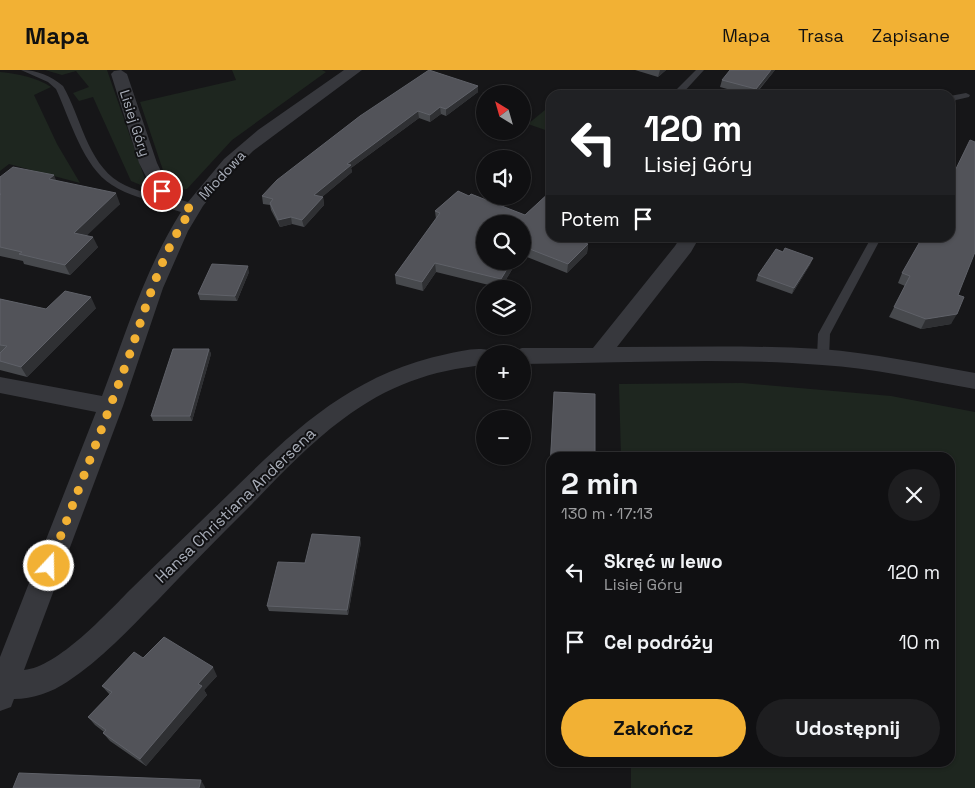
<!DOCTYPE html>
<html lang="pl">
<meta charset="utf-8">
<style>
:root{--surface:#101012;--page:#1e1e20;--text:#f1f3f6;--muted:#9c9d9f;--line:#303032;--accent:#f2b134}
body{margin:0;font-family:"Space Grotesk",sans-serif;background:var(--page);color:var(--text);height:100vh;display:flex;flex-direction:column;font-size:19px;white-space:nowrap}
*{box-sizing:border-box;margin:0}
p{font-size:16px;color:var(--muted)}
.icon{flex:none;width:28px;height:28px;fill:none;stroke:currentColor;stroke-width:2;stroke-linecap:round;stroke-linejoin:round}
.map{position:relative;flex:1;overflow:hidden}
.details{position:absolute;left:546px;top:382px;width:409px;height:315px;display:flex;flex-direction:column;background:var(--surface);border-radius:15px;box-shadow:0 1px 4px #0004,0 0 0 1px var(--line)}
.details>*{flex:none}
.hud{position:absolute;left:546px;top:20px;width:409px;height:152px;border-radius:15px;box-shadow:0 1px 4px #0004,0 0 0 1px var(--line);background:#202124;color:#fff;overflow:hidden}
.needle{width:32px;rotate:323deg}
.buttons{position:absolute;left:476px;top:15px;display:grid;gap:10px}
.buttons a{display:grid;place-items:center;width:55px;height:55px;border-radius:50%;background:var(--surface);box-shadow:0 1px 4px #0004,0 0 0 1px var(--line);font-size:25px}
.pin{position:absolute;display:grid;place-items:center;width:42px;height:42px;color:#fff;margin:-21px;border:2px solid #fff;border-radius:50%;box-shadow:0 1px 5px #0007}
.me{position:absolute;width:55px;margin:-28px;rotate:21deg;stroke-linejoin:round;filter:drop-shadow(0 0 4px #0008)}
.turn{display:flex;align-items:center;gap:18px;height:105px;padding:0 15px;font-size:22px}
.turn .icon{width:65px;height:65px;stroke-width:2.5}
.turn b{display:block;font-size:35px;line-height:42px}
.then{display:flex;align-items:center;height:48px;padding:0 15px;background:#0003;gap:10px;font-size:19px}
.round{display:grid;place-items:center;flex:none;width:52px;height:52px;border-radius:26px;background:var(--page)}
.headline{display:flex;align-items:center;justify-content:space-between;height:85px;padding:0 15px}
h1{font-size:30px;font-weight:600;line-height:38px}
.cta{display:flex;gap:10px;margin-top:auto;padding:10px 15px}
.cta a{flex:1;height:58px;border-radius:30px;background:var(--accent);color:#111;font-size:20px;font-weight:600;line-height:58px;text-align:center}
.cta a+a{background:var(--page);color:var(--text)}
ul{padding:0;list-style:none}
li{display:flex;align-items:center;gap:15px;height:70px;padding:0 15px}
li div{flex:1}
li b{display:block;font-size:19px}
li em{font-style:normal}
header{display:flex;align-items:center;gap:30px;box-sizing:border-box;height:70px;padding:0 25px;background:var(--accent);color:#111}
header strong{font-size:24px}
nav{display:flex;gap:28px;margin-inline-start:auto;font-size:18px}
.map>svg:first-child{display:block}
.green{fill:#1e261f}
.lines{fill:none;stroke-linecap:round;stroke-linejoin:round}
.lane{fill:#37383d;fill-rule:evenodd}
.street{fill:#37383d;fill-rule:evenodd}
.wall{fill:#47494d}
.shaded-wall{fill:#2f3033}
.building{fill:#525359;stroke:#5f6168}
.route{stroke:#f2b134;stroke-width:9;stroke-dasharray:0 16.2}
.labels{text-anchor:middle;stroke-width:4;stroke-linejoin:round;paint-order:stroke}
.far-street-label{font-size:14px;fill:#a8adb8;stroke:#111113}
.street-label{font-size:16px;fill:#a8adb8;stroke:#111113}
</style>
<header>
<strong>Mapa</strong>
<nav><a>Mapa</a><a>Trasa</a><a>Zapisane</a></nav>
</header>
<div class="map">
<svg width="975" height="718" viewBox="0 0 975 718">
<rect width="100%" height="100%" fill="#161618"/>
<g class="green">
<path d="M 45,0 L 107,0 L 148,118 L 131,111 L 93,27 L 79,31 L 73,23 L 89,17 L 76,1 L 62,5 Z"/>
<path d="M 232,0 L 322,0 L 326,2 L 232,70 L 187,119 L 170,121 L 140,32 L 236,10 Z"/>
<path d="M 0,2 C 18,4 36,7 51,17 L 34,25 L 57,74 L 80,113 L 9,94 L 0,101 Z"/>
<path d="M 551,35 L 551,62 L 528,54 Z"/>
<path d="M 742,313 L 891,326 L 975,342 L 975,718 L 631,718 L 631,693 L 950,692 L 950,388 L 621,387 L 619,314 Z"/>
</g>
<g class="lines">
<g class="lane">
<path d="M 21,0 C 37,0 51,6 63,16 C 81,47 87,92 119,112 C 135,121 153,125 170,130 L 170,134 L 167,135 C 149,130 128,126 112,115 C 83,97 70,49 56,19 L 48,12 Z"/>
<path d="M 696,0 L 704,0 L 682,24 L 676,24 L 676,20 Z"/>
<path d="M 966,23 L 970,25 L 969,27 L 956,30 L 950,35 L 950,26 Z"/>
<path d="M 871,168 L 881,168 L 830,264 L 829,287 L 823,291 L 819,290 L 817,287 L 818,264 Z"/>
</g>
<g class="street">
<path d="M 121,0 L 127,4 L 157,93 L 174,128 L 188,132 L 224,89 L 258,60 L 344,0 L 362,0 L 253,81 L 221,113 L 203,136 L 188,161 L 163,218 L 123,336 L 24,600 C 58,597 107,543 131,519 C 164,487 198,454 231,422 C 297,357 353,304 447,284 C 459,282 485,274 494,284 L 485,284 L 485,295 C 431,300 387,316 343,349 C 309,374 281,404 252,434 C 220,466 188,498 157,531 C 129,559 101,590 67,612 C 52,622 33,629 14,629 L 11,637 L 0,641 L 0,587 L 96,342 L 0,323 L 0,307 L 102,326 C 126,263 145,199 181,142 L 161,136 L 139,93 L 111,4 L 114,1 Z"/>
<path d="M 680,168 L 699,168 L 691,182 L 617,277 C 685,277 753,275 821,279 C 873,283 924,294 975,303 L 975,319 C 924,310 873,298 822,295 C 723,287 622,293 522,294 L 522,284 L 512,284 L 514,281 L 522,278 L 593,278 L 675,176 Z"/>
</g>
</g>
<g class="wall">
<path d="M 635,0 L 666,0 L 658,7 Z"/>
<path d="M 775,0 L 755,25 L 749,25 L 720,17 L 722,10 Z"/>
<path d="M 478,16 L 478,22 L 446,46 L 441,44 L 430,52 L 419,48 L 351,98 L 352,102 L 322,127 L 323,127 L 324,135 L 304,157 L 292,154 L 280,157 L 271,140 L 270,135 L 263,134 L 262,126 L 360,46 Z"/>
<path d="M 0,107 L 56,111 L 120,134 L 86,165 L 98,177 L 70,205 L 24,194 L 23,191 L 0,186 Z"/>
<path d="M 458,121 L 469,126 L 471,124 L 525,145 L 551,121 L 551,168 L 584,168 L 581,171 L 588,174 L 587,183 L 567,203 L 522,185 L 522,154 L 485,154 L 485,191 L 517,191 L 501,218 L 436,202 L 423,221 L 396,214 L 395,205 L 436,149 L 435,141 Z"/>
<path d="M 922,168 L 958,225 L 951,254 L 921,259 L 889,247 L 905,216 L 898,213 L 902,203 Z"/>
<path d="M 783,182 L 811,193 L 792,224 L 756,211 L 758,205 Z"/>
<path d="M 249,202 L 237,231 L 200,230 L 198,224 Z"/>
<path d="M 0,229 L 46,239 L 96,238 L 27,307 L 0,300 Z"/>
<path d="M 209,279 L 211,284 L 192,351 L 153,351 L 151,346 Z"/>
<path d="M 554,322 L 551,388 L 551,410 L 549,410 Z"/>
<path d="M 361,472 L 348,545 L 269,541 L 267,536 L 305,493 Z"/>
<path d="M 143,588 L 217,606 L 204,620 L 207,625 L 146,696 L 110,671 L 103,663 L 104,662 L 95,655 L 88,647 L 110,625 L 102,616 Z"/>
</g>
<g class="shaded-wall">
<path d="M 660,0 L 666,0 L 658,7 Z"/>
<path d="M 771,0 L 775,0 L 754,25 L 756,19 Z"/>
<path d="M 478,16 L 478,22 L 446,46 L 446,39 Z"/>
<path d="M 440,37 L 441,44 L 430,52 L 430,45 Z"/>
<path d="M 418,41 L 419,48 L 351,98 L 352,102 L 316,132 L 314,125 L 347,94 Z"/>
<path d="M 54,105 L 58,115 L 49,109 Z"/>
<path d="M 116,123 L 120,134 L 79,173 L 74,163 Z"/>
<path d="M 323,127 L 324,135 L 304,157 L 302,150 Z"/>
<path d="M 291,147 L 292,154 L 280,157 L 278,150 Z"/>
<path d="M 93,167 L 98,177 L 70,205 L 65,195 Z"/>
<path d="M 577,168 L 584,168 L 574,178 L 575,169 Z"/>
<path d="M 588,174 L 587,183 L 567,203 L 568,194 Z"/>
<path d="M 813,188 L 811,193 L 792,224 L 794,218 Z"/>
<path d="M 512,191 L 517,191 L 501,218 L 501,209 Z"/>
<path d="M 435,193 L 436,202 L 423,221 L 422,212 Z"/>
<path d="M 248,196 L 249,202 L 237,231 L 235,226 Z"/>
<path d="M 91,227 L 96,238 L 27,307 L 21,297 Z"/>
<path d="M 957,244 L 951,254 L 921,259 L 926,249 Z"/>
<path d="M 209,279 L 211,284 L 192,351 L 190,346 Z"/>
<path d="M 360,467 L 361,472 L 348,545 L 347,540 Z"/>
<path d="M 213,597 L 217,606 L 204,620 L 207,625 L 146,696 L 140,689 L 198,614 Z"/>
<path d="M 201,710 L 205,717 L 205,718 L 199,718 Z"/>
</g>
<g class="building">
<path d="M 429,0 L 478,16 L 446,39 L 440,37 L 430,45 L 418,41 L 347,94 L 351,95 L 314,125 L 323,127 L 302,150 L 291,147 L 278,150 L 270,133 L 273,129 L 262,126 L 277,110 L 360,46 Z"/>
<path d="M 730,0 L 771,0 L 756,19 L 722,10 Z"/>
<path d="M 970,70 L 975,72 L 975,182 L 958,225 L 964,227 L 957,244 L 926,249 L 894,237 L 910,206 L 902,203 L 922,168 L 950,168 L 950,111 Z"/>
<path d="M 13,97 L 54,105 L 49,109 L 116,123 L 74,163 L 93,167 L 65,195 L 19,184 L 22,182 L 0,177 L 0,125 L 1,124 L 0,124 L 0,107 Z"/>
<path d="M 458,121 L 469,126 L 471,124 L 525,145 L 551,121 L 551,168 L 577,168 L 575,169 L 588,174 L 568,194 L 522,176 L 522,154 L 485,154 L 485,191 L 512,191 L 501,209 L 435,193 L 422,212 L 395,205 L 440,143 L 435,141 Z"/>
<path d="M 785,178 L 813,188 L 794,218 L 758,205 L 776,179 L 783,182 Z"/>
<path d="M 212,194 L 248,196 L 235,226 L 198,224 Z"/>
<path d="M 65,221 L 91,227 L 21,297 L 0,291 L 0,283 L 7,276 L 0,275 L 0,229 L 46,239 Z"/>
<path d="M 173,279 L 209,279 L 190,346 L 151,346 Z"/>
<path d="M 554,322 L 595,324 L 595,388 L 551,388 L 551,400 L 550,400 Z"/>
<path d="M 312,464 L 360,467 L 347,540 L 267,536 L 278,492 L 305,493 Z"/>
<path d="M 164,567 L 213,597 L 198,614 L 202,616 L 140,689 L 103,663 L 106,660 L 88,647 L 112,622 L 102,616 L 134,582 L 143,588 Z"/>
<path d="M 19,703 L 201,710 L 199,718 L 13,718 Z"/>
</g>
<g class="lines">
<path class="route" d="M 49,496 C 76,427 102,358 128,289 C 146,238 160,184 192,139 L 167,132 L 162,121"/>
</g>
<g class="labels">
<g class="far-street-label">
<text transform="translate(135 53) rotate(72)" y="5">Lisiej Góry</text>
<text transform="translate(222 105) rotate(-47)" y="5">Miodowa</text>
</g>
<g class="street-label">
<text transform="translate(235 435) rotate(-44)" y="6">Hansa Christiana Andersena</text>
</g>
</g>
</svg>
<div class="buttons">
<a><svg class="needle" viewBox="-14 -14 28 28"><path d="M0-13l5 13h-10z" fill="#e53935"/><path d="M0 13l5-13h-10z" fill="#9c9d9f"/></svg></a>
<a><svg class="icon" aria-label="sound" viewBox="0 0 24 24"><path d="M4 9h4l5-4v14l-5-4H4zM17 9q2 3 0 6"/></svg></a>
<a><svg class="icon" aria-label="search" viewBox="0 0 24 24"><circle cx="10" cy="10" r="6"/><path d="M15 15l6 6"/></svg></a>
<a><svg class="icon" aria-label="layers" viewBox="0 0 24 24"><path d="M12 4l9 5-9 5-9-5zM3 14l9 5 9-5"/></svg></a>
<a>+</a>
<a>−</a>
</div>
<div class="pin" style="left:162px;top:121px;background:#d93025"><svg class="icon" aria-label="arrive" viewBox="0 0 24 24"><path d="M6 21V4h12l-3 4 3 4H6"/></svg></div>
<svg class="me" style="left:49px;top:496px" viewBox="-20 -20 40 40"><circle r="17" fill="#f2b134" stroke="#fff" stroke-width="3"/><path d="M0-11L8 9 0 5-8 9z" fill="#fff"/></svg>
<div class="hud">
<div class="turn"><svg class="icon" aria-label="left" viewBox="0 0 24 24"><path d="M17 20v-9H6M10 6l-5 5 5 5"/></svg><div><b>120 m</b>Lisiej Góry</div></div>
<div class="then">Potem<svg class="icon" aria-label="arrive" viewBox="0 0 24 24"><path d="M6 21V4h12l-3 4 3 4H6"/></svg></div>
</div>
<section class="details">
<div class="headline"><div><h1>2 min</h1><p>130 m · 17:13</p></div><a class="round"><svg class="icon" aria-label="close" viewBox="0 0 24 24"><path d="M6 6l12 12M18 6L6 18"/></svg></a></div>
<ul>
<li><svg class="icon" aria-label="left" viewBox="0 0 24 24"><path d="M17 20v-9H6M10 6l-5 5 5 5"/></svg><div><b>Skręć w lewo</b><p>Lisiej Góry</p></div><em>120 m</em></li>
<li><svg class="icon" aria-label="arrive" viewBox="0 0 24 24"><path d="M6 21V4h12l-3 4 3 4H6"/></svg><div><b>Cel podróży</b></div><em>10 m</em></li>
</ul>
<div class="cta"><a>Zakończ</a><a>Udostępnij</a></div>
</section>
</div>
